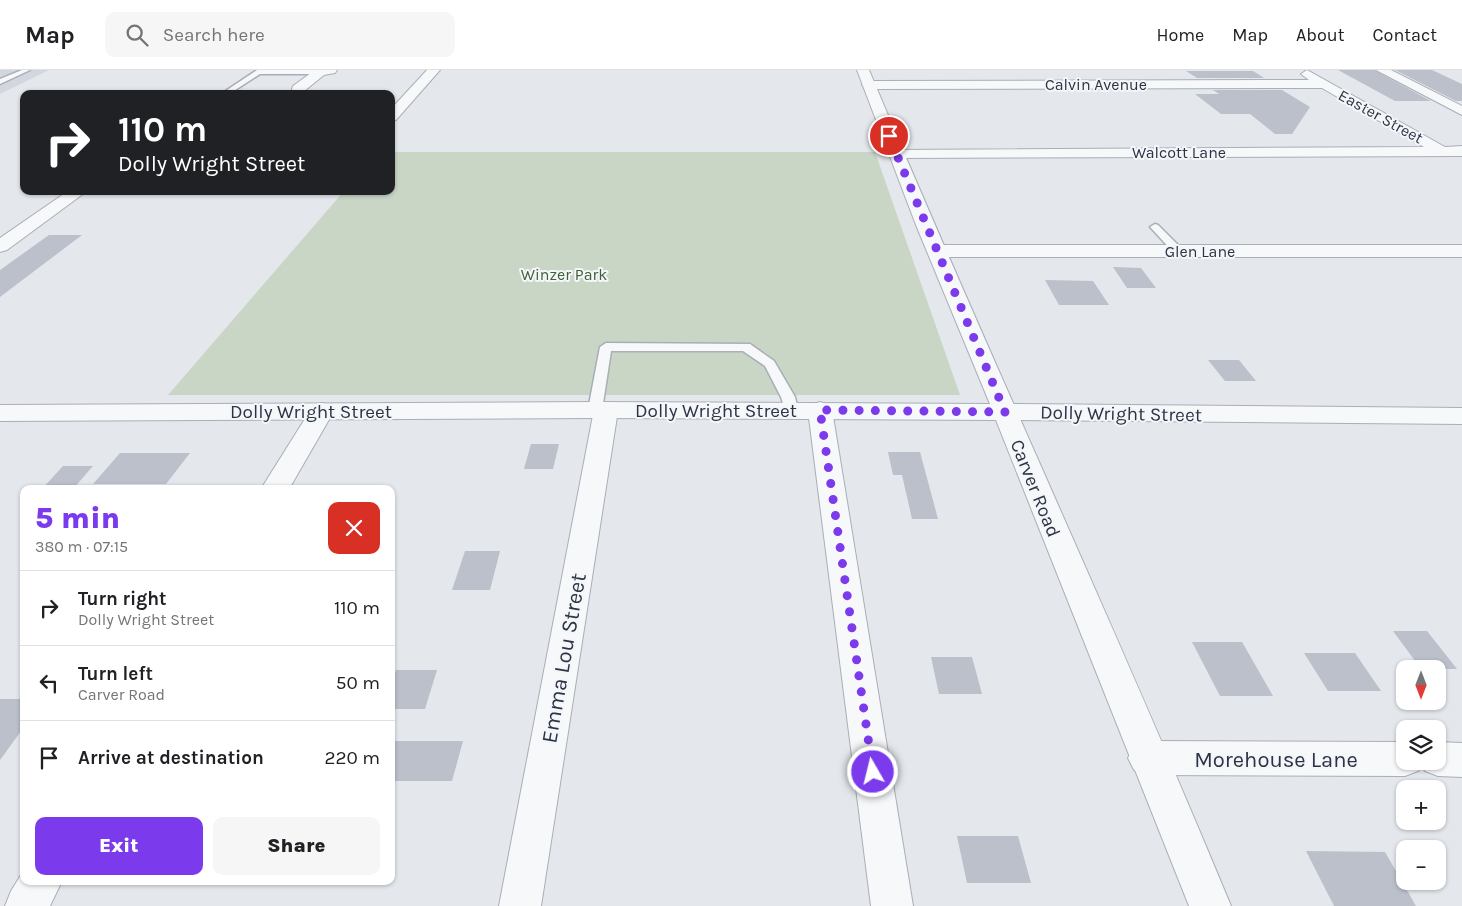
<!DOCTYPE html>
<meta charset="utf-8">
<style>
:root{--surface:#fff;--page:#f6f6f6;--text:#202124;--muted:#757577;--line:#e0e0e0;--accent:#7c3aed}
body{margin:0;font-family:Karla,sans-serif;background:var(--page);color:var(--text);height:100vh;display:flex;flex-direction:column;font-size:19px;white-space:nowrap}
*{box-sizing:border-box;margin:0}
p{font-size:16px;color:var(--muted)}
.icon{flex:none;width:28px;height:28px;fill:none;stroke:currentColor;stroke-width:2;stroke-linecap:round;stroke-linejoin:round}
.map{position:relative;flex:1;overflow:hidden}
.panel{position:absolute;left:20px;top:415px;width:375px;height:400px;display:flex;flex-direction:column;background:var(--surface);border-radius:10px;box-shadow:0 1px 4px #0004}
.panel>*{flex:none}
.top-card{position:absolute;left:20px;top:20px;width:375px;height:105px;border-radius:10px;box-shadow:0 1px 4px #0004;background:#202124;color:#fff;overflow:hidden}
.needle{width:32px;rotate:180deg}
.tools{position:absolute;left:1396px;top:590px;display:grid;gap:10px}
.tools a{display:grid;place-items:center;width:50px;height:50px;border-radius:10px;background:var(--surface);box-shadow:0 1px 4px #0004;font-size:25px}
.pin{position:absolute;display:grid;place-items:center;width:42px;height:42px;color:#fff;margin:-21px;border:2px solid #fff;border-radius:50%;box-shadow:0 1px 5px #0007}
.me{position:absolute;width:55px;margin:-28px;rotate:352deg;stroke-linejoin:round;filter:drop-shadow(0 0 4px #0008)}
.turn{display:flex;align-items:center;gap:18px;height:105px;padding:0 15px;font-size:22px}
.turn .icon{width:65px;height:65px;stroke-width:2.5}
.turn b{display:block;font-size:35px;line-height:42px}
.round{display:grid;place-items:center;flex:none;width:52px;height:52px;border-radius:10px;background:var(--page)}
.headline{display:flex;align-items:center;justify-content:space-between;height:85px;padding:0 15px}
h1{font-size:30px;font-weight:800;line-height:38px;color:var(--accent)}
.action{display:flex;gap:10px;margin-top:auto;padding:10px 15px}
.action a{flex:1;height:58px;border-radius:10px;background:var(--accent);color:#fff;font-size:20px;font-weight:800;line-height:58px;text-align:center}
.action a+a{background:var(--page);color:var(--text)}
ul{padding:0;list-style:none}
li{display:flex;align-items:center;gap:15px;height:75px;padding:0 15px;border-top:1px solid var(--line)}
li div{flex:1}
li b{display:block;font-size:19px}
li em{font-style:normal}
header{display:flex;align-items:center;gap:30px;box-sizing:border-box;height:70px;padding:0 25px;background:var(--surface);border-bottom:1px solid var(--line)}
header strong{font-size:24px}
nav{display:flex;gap:28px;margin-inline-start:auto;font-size:18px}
.search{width:350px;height:45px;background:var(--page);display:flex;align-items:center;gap:12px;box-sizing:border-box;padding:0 18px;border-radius:10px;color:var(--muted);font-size:19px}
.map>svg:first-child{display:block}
.built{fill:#d2d6de}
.green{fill:#c9d6c5}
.building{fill:#bbc0ca}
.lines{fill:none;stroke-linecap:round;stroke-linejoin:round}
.service-casing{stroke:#a9aeb7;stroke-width:3}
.minor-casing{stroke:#a9aeb7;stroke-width:2}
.tertiary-casing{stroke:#a9aeb7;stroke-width:2}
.service{fill:#f7f8fa;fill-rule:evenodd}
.minor{fill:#f7f8fa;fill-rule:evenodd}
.tertiary{fill:#f7f8fa;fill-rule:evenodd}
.route{stroke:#7c3aed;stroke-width:9;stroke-dasharray:0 16.2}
.labels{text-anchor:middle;stroke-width:4;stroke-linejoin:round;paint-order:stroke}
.far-street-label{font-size:16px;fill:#2b3445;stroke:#f4f6f9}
.far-park-label{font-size:16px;fill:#3f6138;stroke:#f4f6f9}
.street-label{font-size:19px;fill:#2b3445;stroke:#f4f6f9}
.near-street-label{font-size:22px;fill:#2b3445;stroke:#f4f6f9}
</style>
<header>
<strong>Map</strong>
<div class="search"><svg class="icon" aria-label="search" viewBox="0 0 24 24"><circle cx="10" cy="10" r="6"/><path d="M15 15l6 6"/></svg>Search here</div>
<nav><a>Home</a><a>Map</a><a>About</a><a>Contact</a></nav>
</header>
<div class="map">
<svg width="1462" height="836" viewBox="0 0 1462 836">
<rect width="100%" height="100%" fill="#e4e7ec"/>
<path class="built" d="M 0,0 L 49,0 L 0,24 Z"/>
<path class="green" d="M 391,82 L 875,82 L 960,325 L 168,325 L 344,121 L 391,121 Z"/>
<g class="building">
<path d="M 1338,0 L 1374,0 L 1431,31 L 1395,31 Z"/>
<path d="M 1395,0 L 1432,0 L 1462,14 L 1462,31 L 1456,31 Z"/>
<path d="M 1186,1 L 1253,1 L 1264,8 L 1197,8 Z"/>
<path d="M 1213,20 L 1282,20 L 1310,37 L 1292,64 L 1275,64 L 1250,44 L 1221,44 L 1195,24 L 1219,24 Z"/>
<path d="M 49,165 L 82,165 L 0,227 L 0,200 Z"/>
<path d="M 1113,197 L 1141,198 L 1156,218 L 1127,218 Z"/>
<path d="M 1045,210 L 1093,211 L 1109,235 L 1059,235 Z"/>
<path d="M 1208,290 L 1239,290 L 1256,311 L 1225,311 Z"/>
<path d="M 531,374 L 559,374 L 553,399 L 524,399 Z"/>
<path d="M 888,382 L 920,382 L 938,449 L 912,449 L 902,405 L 893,405 Z"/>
<path d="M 120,383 L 190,383 L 166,414 L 93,414 Z"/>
<path d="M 63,396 L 93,396 L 73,419 L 42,419 Z"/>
<path d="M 465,481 L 500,481 L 490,520 L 452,520 Z"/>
<path d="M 1393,561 L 1427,561 L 1457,599 L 1421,599 Z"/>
<path d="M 1192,572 L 1242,572 L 1273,626 L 1220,626 Z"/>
<path d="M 1304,583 L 1355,583 L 1381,621 L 1328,621 Z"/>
<path d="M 931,587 L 972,587 L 982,624 L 939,624 Z"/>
<path d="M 396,600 L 437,600 L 425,639 L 391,639 L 391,614 Z"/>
<path d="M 0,629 L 24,629 L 24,657 L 0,690 Z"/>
<path d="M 395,671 L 463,671 L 452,711 L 391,711 L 391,681 Z"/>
<path d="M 957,766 L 1018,766 L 1031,813 L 967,813 Z"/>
<path d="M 1306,781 L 1385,782 L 1416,836 L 1334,836 Z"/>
</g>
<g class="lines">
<defs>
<g id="service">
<path d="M 22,0 L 30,0 L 0,14 L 0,9 Z"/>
<path d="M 257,0 L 320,0 L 323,2 L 320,4 L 260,4 L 229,24 L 221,24 Z"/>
<path d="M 1155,154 L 1158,155 L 1182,179 L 1182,183 L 1174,183 L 1152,159 L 1150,157 Z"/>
<path d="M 606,273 L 750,274 L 774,291 L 795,327 L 798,340 L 791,344 L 786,343 L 781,327 L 765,296 L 743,281 L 611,281 L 602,340 L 595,344 L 590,343 L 588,340 L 600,277 Z"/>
</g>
<g id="minor">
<path d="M 315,0 L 337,0 L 335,3 L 324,5 L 303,22 L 293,22 L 292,19 L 293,16 Z"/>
<path d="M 427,0 L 440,0 L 396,50 L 391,51 L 391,39 Z"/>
<path d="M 1307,0 L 1445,77 L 1462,76 L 1462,86 L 896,88 L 891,86 L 888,83 L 891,80 L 1424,77 L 1322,18 L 868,19 L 862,15 L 868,11 L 1309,10 L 1301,4 Z"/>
<path d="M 1376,0 L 1391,0 L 1462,36 L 1462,45 Z"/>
<path d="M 68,121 L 87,121 L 7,180 L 0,182 L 0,168 Z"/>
<path d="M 937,175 L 1462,175 L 1462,187 L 937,187 L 930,185 L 928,181 L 930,177 Z"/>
<path d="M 606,332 L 615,335 L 618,340 L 541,836 L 499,836 L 594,340 L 597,335 Z"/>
<path d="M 820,332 L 829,335 L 832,340 L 913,836 L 871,836 L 808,340 L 811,335 Z"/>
<path d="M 322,333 L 331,336 L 334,341 L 289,419 L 261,419 L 313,336 Z"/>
<path d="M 1005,334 L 1462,338 L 1462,354 L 1005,350 L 996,347 L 993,342 L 996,337 Z"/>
<path d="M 1147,671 L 1405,672 L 1405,691 L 1438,691 L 1438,672 L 1462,673 L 1462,707 L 1438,706 L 1425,701 L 1422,694 L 1418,701 L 1405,706 L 1147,705 L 1134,700 L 1128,688 L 1134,676 Z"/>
<path d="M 24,800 L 24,811 L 62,811 L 50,836 L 5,836 L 11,821 Z"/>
</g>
<path id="tertiary" d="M 857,0 L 869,0 C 986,280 1115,555 1231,836 L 1189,836 L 996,350 L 595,348 L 0,351 L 0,335 L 595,332 L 990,334 L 916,155 Z"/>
</defs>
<use href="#service" class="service-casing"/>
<use href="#minor" class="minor-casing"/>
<use href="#tertiary" class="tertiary-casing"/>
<use href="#service" class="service"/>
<use href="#minor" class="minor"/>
<use href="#tertiary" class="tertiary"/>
</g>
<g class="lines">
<path class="route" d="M 873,702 L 820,340 L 1005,342 L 889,66"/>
</g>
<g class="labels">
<g class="far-street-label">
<text x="1096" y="20">Calvin Avenue</text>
<text transform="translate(1381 46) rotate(29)" y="6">Easter Street</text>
<text x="1179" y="88">Walcott Lane</text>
<text x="1200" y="187">Glen Lane</text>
</g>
<g class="far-park-label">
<text x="564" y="210">Winzer Park</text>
</g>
<g class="street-label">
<text x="716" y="347">Dolly Wright Street</text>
<text x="311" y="348">Dolly Wright Street</text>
<text transform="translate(1121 343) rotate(1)" y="7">Dolly Wright Street</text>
<text transform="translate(1036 418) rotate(68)" y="7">Carver Road</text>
</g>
<g class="near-street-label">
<text transform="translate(563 588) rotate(-80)" y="8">Emma Lou Street</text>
<text x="1276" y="697">Morehouse Lane</text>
</g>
</g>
</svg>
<div class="tools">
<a><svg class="needle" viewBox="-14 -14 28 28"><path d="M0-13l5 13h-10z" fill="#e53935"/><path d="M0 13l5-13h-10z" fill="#757577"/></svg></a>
<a><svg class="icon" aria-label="layers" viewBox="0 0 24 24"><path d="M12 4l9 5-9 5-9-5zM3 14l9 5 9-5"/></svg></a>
<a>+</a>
<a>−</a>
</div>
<div class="pin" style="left:889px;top:66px;background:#d93025"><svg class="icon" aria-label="arrive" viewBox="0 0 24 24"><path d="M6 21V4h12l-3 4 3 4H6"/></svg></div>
<svg class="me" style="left:873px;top:702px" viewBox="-20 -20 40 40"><circle r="17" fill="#7c3aed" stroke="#fff" stroke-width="3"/><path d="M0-11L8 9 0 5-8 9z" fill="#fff"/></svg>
<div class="top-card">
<div class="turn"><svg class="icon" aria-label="right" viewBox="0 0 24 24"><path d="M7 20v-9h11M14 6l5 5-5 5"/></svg><div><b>110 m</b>Dolly Wright Street</div></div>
</div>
<section class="panel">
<div class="headline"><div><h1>5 min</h1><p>380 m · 07:15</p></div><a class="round" style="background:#d93025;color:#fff"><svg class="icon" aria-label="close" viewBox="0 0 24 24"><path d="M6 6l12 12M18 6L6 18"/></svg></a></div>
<ul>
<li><svg class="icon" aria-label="right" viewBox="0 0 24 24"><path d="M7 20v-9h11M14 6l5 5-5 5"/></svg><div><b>Turn right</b><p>Dolly Wright Street</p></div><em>110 m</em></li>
<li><svg class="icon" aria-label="left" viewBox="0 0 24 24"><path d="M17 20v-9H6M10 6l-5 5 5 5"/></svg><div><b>Turn left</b><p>Carver Road</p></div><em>50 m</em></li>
<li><svg class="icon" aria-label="arrive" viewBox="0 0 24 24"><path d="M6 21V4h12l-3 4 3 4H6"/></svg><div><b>Arrive at destination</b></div><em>220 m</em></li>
</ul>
<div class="action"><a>Exit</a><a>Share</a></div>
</section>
</div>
